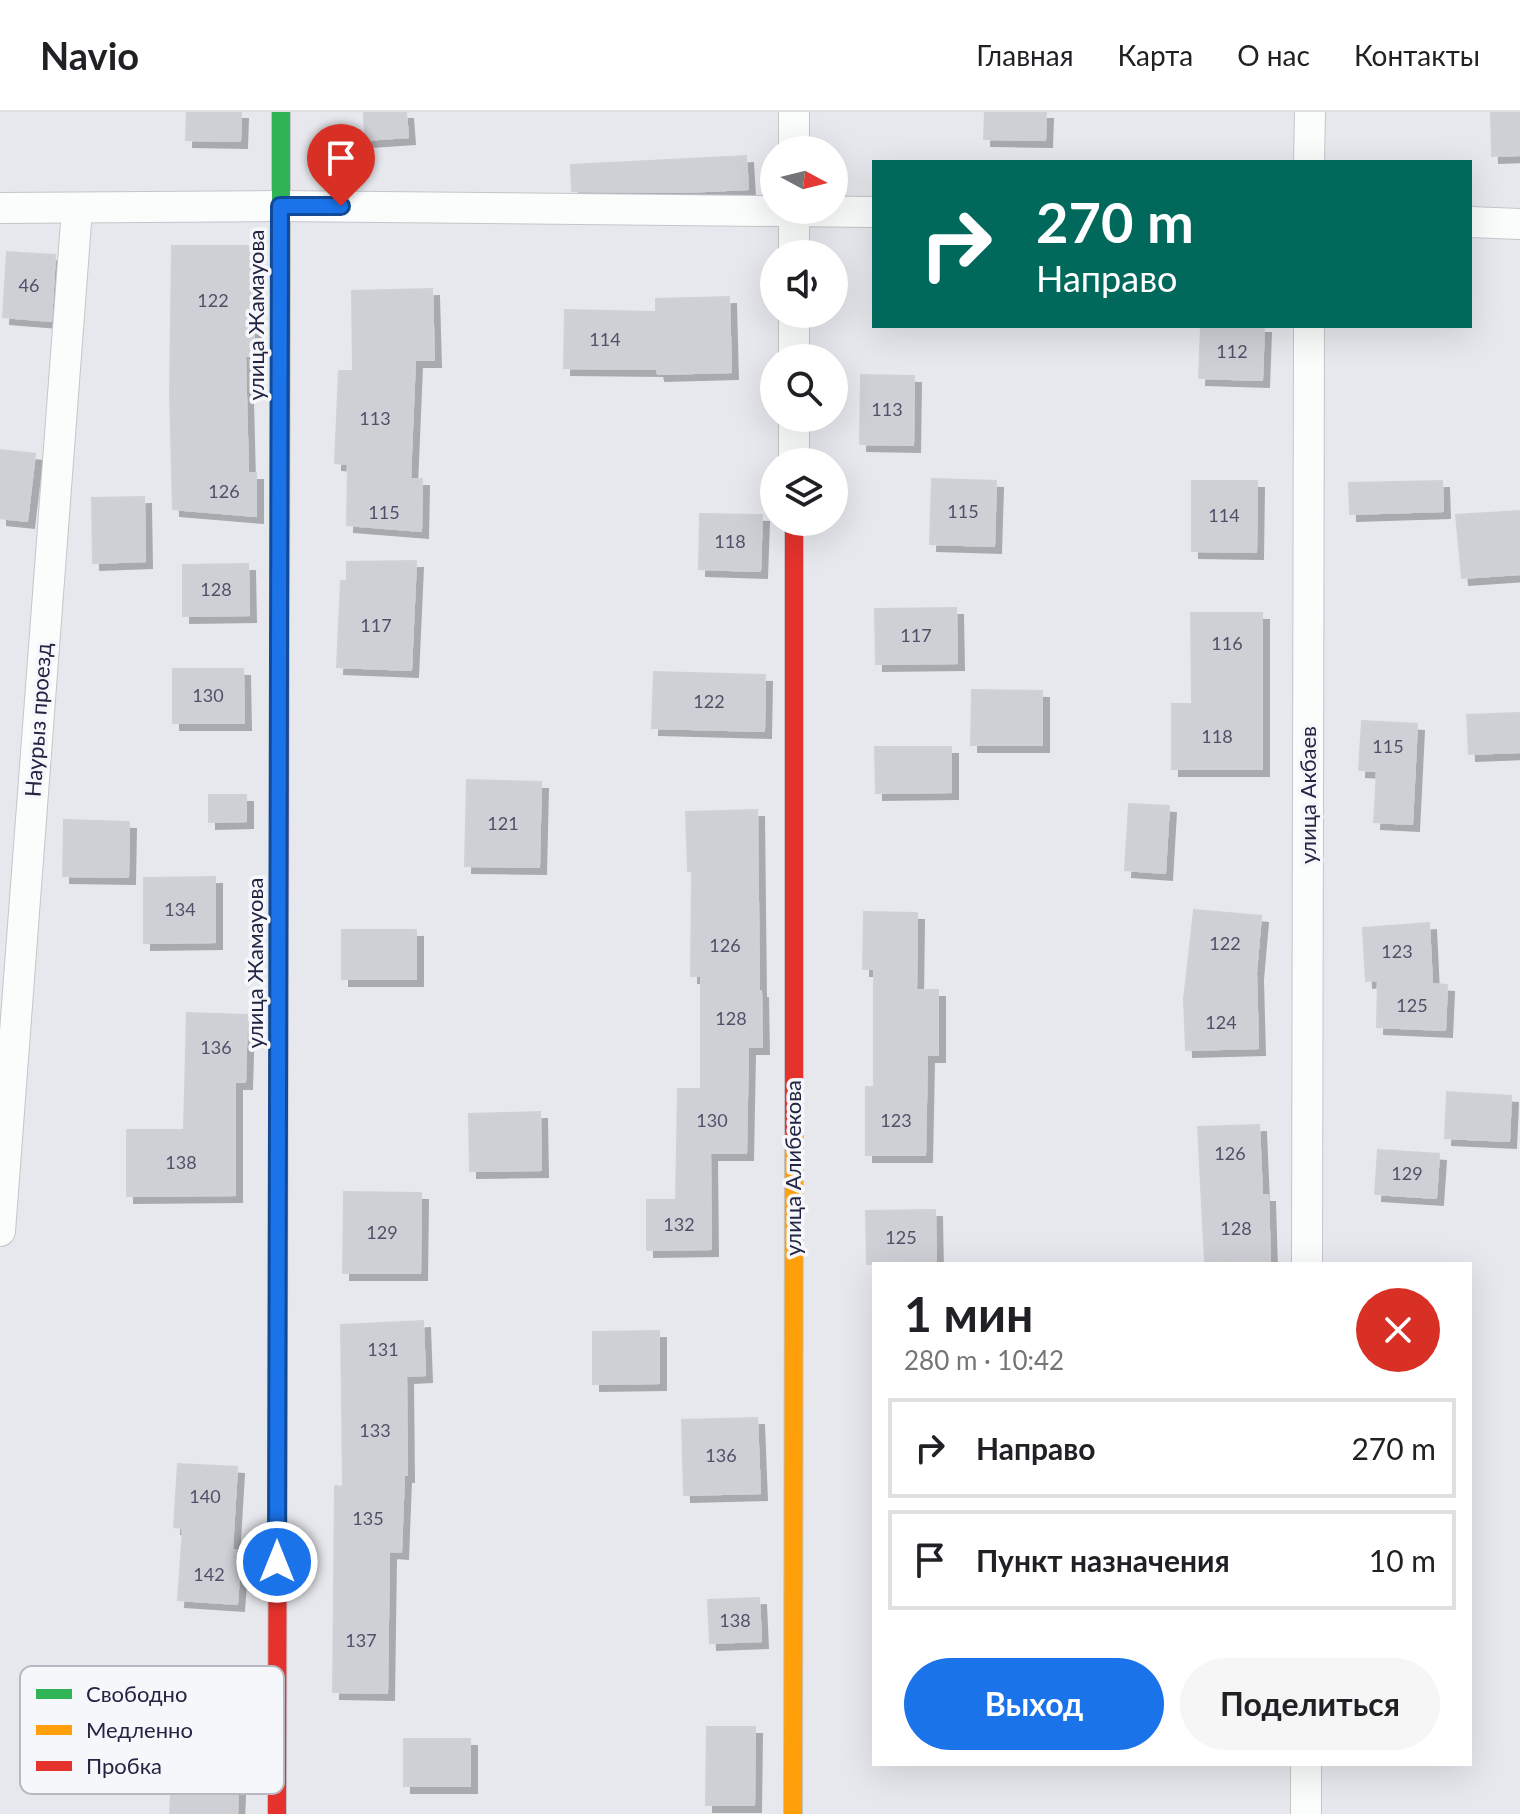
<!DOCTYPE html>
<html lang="ru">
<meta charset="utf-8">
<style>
:root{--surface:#fff;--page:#f6f6f6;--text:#202124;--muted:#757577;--line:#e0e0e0;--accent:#1a73e8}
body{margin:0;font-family:Lato,sans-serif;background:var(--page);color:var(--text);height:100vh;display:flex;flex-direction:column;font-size:30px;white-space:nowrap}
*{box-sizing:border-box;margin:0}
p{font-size:26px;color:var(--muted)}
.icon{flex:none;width:44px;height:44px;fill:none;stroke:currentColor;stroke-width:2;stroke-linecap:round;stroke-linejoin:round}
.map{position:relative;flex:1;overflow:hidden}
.side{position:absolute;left:872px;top:1150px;width:600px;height:504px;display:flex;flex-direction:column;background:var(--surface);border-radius:0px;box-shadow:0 8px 32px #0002}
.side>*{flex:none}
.top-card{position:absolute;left:872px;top:48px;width:600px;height:168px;border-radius:0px;box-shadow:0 8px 32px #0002;background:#00695c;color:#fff;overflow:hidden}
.needle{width:52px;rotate:97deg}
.controls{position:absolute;left:760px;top:24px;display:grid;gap:16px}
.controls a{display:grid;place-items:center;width:88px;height:88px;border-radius:50%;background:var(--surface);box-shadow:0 8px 32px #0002;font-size:40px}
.pin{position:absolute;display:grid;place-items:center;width:68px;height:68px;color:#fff;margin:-82px -34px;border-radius:50% 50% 50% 0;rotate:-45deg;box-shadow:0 0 8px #0007}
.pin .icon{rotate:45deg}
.me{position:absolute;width:88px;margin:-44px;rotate:0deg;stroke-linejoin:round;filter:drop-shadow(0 0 6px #0008)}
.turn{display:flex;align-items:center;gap:28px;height:168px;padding:0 32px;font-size:36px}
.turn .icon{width:104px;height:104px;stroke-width:2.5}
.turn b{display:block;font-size:56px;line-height:68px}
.round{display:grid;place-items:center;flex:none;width:84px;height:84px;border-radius:42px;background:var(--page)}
.overview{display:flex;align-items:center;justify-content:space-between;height:136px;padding:0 32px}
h1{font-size:48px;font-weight:700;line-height:60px}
.button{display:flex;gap:16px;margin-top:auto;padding:16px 32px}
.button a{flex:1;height:92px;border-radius:48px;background:var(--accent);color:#fff;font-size:32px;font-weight:700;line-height:92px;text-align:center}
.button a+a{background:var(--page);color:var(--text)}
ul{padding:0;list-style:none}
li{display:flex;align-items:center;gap:24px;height:100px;margin:0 16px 12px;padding:0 16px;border:4px solid var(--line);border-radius:0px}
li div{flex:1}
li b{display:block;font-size:30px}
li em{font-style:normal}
header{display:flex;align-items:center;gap:48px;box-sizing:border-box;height:112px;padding:0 40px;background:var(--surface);border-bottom:2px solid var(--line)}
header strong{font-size:38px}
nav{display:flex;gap:44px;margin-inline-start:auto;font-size:28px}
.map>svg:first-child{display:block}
.building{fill:#cfd0d6;stroke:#d0d1d6;stroke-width:2;filter:url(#shadow)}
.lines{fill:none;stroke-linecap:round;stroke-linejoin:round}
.street-casing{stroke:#c5c5ca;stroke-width:32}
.fast-casing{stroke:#c3c4ca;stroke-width:20}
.slow-casing{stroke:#c3c4ca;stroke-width:20}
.jam-casing{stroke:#c3c4ca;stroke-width:20}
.street{stroke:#fbfcfc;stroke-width:30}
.fast{stroke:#30b455;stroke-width:18}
.slow{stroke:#ff9f0a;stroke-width:18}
.jam{stroke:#e5322d;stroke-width:18}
.route-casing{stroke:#114b97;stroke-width:20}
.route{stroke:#1a73e8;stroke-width:14}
.labels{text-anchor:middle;stroke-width:7;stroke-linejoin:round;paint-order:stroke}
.number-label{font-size:18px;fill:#4f5168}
.street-label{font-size:22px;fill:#232542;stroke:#f6f7fb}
.key{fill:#f6f7fb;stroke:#b7b8c4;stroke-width:2}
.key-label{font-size:22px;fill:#232542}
</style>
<header>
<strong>Navio</strong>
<nav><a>Главная</a><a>Карта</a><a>О нас</a><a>Контакты</a></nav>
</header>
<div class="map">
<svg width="1520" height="1702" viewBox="0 0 1520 1702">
<defs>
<filter id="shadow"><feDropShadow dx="7" dy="7" stdDeviation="0" flood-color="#0004"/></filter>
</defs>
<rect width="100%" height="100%" fill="#e7e8ed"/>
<g class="building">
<path d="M 187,0 L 241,0 L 240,29 L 186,28 Z"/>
<path d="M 364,0 L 406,0 L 408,25 L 365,28 Z"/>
<path d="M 985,0 L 1046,0 L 1045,28 L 984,27 Z"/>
<path d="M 1491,0 L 1520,0 L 1520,43 L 1492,44 Z"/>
<path d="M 746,44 L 748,77 L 685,80 L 572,79 L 571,53 Z"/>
<path d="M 172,134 L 254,134 L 254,244 L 245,244 L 248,361 L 256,361 L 256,404 L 173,397 L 170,280 Z"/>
<path d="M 7,140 L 55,143 L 51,209 L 3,205 Z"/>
<path d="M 432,177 L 434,248 L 415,248 L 410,367 L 422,367 L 421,419 L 347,413 L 348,352 L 335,351 L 339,259 L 353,259 L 352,179 Z"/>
<path d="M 729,185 L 731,260 L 658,262 L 657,257 L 564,256 L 565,198 L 656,200 L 656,187 Z"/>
<path d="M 1201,214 L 1264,214 L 1262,268 L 1199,266 Z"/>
<path d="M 861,263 L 914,264 L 913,333 L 860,332 Z"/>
<path d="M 0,338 L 35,342 L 27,409 L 0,406 Z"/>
<path d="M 932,367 L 996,369 L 994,434 L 930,432 Z"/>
<path d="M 1192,369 L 1257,369 L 1256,440 L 1192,439 Z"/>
<path d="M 1442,369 L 1443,399 L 1350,402 L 1349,371 Z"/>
<path d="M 144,385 L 145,449 L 93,451 L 92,386 Z"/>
<path d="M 1520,399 L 1520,462 L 1462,466 L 1456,403 Z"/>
<path d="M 700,402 L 762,403 L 760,459 L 699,457 Z"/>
<path d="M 416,449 L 411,558 L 337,555 L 341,469 L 347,469 L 347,450 Z"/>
<path d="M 248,452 L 249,503 L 183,504 L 183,453 Z"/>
<path d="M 956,496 L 957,551 L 876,552 L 875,497 Z"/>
<path d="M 1191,501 L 1262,501 L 1262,657 L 1172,657 L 1172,592 L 1192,592 Z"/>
<path d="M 173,557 L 243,557 L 244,611 L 173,611 Z"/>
<path d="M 654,560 L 765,563 L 764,619 L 652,616 Z"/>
<path d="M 972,578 L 1042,579 L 1042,633 L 971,633 Z"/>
<path d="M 1520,601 L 1520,640 L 1469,642 L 1467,603 Z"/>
<path d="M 1362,609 L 1417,612 L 1412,712 L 1374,710 L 1377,659 L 1359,658 Z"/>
<path d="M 875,635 L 951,635 L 951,680 L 876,681 Z"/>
<path d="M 467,668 L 541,670 L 539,755 L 465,754 Z"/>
<path d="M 209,683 L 246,683 L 246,709 L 209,710 Z"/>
<path d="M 1129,692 L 1169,694 L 1165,761 L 1125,758 Z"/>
<path d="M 757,698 L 759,879 L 761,879 L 762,935 L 748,935 L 746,1041 L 710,1041 L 711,1137 L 647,1138 L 647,1088 L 676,1088 L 678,977 L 701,977 L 701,864 L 691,864 L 692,759 L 688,759 L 686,700 Z"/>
<path d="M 64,708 L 129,710 L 128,765 L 63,764 Z"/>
<path d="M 215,765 L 215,830 L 144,831 L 144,766 Z"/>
<path d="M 1194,798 L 1261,804 L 1256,861 L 1258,936 L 1186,938 L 1184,887 Z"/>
<path d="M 864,800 L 917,801 L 916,878 L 938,878 L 938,943 L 927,943 L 925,1043 L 866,1043 L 866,975 L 874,975 L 874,857 L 863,857 Z"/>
<path d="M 1429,811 L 1432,872 L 1447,873 L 1445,918 L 1377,915 L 1378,868 L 1366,869 L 1363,816 Z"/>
<rect x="342" y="818" width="74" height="49"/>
<path d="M 187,901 L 247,903 L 245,970 L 235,970 L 235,1083 L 127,1084 L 127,1018 L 184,1018 Z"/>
<path d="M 1447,980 L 1511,984 L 1509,1029 L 1445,1026 Z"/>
<path d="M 540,1000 L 541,1058 L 470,1059 L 469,1002 Z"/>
<path d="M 1259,1013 L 1262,1083 L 1268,1083 L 1270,1149 L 1205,1151 L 1198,1015 Z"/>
<path d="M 1378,1038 L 1439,1042 L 1436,1086 L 1375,1082 Z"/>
<path d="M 344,1080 L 421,1081 L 420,1161 L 343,1161 Z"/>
<path d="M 935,1098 L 936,1152 L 867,1152 L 866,1099 Z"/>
<path d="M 423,1209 L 425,1263 L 406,1264 L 407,1363 L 404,1363 L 401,1440 L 389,1439 L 387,1581 L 333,1580 L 335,1374 L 343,1375 L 341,1213 Z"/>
<path d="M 659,1219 L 659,1271 L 593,1272 L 593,1220 Z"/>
<path d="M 757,1306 L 760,1381 L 684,1383 L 682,1308 Z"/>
<path d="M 178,1352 L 237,1355 L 232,1438 L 241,1439 L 237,1492 L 178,1488 L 183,1416 L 174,1415 Z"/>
<path d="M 759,1486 L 761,1529 L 710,1531 L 708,1488 Z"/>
<path d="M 176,1575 L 242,1577 L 237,1702 L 170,1702 Z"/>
<path d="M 707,1615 L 755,1615 L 754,1693 L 706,1693 Z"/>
<rect x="404" y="1627" width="66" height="47"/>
</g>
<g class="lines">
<defs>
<g id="street">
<path d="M 794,38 L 794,0"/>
<path d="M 1309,50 L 1310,0"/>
<path d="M 0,96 L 280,94 L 874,100"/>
<path d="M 1470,110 L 1520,112"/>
<path d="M 794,142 L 794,98"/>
<path d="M 794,246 L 794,202"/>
<path d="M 794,350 L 794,306"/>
<path d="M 0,1119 L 77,97"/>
<path d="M 1307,1152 L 1309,214"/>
<path d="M 1306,1702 L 1306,1652"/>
</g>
<path id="fast" d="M 281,162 L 281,0"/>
<g id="slow">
<path d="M 278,1210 L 279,829"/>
<path d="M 793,1702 L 794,1020"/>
</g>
<g id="jam">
<path d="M 279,829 L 281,162"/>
<path d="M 794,1020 L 794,410"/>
<path d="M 277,1702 L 278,1210"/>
</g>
</defs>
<use href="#street" class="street-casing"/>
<use href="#fast" class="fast-casing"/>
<use href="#slow" class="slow-casing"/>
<use href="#jam" class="jam-casing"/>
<use href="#street" class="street"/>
<use href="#fast" class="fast"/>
<use href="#slow" class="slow"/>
<use href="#jam" class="jam"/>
</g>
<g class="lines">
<defs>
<path id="route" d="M 277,1450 L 280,94 L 341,94"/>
</defs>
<use href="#route" class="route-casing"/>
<use href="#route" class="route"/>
</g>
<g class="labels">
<g class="number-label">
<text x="29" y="180">46</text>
<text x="213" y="195">122</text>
<text x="605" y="234">114</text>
<text x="1232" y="246">112</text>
<text x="887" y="304">113</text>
<text x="375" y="313">113</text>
<text x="224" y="386">126</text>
<text x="963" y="406">115</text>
<text x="384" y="407">115</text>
<text x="1224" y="410">114</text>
<text x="730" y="436">118</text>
<text x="216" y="484">128</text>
<text x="376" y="520">117</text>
<text x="916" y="530">117</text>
<text x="1227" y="538">116</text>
<text x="208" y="590">130</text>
<text x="709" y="596">122</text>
<text x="1217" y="631">118</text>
<text x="1388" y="641">115</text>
<text x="503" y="718">121</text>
<text x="180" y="804">134</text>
<text x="1225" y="838">122</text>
<text x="725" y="840">126</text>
<text x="1397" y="846">123</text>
<text x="1412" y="900">125</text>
<text x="731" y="913">128</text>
<text x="1221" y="917">124</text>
<text x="216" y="942">136</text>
<text x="712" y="1015">130</text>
<text x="896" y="1015">123</text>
<text x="1230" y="1048">126</text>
<text x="181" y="1057">138</text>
<text x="1407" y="1068">129</text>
<text x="679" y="1119">132</text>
<text x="1236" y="1123">128</text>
<text x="382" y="1127">129</text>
<text x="901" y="1132">125</text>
<text x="383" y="1244">131</text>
<text x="375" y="1325">133</text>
<text x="721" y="1350">136</text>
<text x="205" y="1391">140</text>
<text x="368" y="1413">135</text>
<text x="209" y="1469">142</text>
<text x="735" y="1515">138</text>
<text x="361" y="1535">137</text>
</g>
<g class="street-label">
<text transform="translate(256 203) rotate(-90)" y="8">улица Жамауова</text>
<text transform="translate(38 608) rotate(-86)" y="8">Наурыз проезд</text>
<text transform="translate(1308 683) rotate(-90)" y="8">улица Акбаев</text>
<text transform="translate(255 851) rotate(-90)" y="8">улица Жамауова</text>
<text transform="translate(793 1056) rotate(-90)" y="8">улица Алибекова</text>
</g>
</g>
<rect x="20" y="1554" width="264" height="128" rx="12" class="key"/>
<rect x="36" y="1577" width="36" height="10" fill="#30b455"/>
<rect x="36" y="1613" width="36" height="10" fill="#ff9f0a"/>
<rect x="36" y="1649" width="36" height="10" fill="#e5322d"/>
<g class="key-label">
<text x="86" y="1590">Свободно</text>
<text x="86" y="1626">Медленно</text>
<text x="86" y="1662">Пробка</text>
</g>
</svg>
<div class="controls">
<a><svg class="needle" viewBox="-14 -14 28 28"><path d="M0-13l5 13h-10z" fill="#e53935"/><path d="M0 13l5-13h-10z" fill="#757577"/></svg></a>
<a><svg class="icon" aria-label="sound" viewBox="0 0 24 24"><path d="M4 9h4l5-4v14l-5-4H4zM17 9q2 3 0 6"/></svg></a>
<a><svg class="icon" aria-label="search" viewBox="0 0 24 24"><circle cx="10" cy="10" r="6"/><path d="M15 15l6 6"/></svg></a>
<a><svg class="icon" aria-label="layers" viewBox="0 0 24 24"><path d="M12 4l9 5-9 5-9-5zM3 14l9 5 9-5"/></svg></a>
</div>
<div class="pin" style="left:341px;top:94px;background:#d93025"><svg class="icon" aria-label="arrive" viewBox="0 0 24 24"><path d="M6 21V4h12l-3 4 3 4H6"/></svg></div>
<svg class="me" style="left:277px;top:1450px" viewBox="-20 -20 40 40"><circle r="17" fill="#1a73e8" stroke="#fff" stroke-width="3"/><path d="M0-11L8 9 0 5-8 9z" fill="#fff"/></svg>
<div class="top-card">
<div class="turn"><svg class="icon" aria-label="right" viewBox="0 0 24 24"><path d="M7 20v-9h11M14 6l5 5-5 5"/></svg><div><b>270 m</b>Направо</div></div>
</div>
<section class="side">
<div class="overview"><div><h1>1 мин</h1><p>280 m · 10:42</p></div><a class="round" style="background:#d93025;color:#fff"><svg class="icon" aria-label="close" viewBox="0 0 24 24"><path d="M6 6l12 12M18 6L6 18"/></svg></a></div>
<ul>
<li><svg class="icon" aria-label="right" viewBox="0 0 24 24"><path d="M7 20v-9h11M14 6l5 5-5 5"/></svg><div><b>Направо</b></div><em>270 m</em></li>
<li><svg class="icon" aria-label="arrive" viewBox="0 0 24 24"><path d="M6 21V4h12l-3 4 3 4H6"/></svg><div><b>Пункт назначения</b></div><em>10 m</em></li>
</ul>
<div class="button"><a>Выход</a><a>Поделиться</a></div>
</section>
</div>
